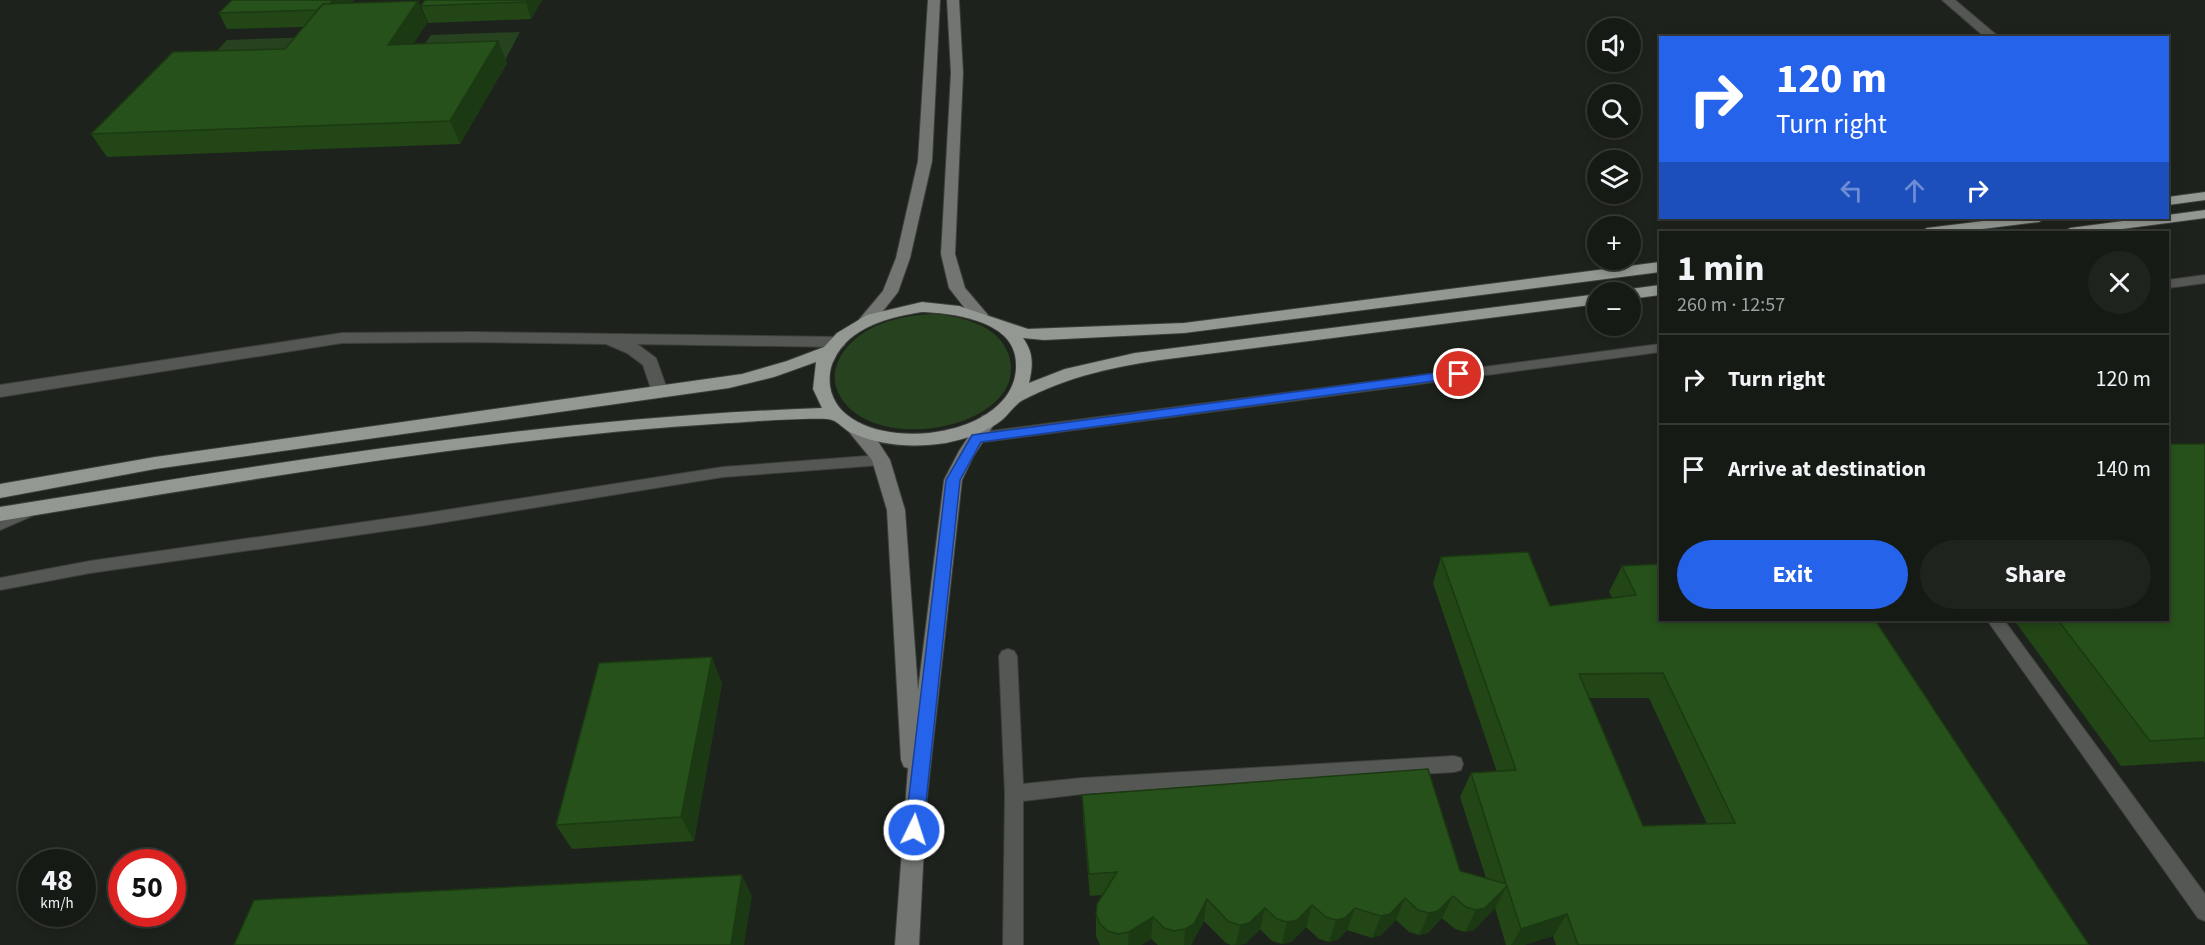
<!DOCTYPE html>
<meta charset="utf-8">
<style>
:root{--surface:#161a15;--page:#1f231e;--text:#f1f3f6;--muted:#9ea1a0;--line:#353834;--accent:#2563eb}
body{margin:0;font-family:"Source Sans 3",sans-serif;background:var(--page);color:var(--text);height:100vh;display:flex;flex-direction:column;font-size:22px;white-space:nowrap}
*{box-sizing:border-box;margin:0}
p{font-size:20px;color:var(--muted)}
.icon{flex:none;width:33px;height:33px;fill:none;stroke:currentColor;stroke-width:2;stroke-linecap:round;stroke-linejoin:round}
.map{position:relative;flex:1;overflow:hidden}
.drawer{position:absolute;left:1659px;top:231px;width:510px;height:390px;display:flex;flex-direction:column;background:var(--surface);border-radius:0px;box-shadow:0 3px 9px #0003,0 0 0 2px var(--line)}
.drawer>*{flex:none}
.top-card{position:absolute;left:1659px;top:36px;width:510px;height:183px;border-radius:0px;box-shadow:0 3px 9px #0003,0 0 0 2px var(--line);background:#2563eb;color:#fff;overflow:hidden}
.controls{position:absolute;left:1587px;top:18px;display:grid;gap:12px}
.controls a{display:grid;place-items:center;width:54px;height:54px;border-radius:50%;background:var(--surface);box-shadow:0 3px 9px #0003,0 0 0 2px var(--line);font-size:30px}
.speed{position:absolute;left:18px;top:849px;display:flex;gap:12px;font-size:30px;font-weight:700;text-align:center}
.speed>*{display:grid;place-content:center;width:78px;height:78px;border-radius:50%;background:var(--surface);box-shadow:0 3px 9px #0003,0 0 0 2px var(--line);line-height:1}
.speed small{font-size:15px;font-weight:400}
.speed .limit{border:9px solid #d22;background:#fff;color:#111}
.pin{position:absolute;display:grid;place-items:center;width:51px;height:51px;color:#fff;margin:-26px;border:3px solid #fff;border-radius:50%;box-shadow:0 2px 6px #0007}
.me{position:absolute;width:66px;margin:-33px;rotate:4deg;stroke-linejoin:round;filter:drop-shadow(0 0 4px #0008)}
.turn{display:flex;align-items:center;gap:21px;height:126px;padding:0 18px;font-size:27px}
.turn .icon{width:78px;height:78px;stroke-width:2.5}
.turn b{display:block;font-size:42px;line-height:51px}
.lanes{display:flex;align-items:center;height:57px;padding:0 18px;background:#0003;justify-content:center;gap:30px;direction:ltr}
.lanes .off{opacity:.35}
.round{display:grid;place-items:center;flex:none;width:63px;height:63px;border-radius:32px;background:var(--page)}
.overview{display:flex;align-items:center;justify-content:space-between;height:102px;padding:0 18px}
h1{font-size:36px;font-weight:700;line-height:45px}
.action{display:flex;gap:12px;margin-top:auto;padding:12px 18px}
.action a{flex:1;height:69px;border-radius:36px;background:var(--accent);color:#fff;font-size:24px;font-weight:700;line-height:69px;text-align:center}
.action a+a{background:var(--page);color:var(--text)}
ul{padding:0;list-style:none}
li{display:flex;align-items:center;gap:18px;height:90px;padding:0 18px;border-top:2px solid var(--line)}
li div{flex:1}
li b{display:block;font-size:22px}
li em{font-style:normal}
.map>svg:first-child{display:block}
.green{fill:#27421f}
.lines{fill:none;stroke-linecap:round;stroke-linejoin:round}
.service-casing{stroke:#3c3f3a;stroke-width:2}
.minor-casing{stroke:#3c3f3a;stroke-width:2}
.secondary-casing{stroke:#3c3f3a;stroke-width:2}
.trunk-casing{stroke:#3c3f3a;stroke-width:2}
.service{fill:#555754;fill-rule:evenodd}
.minor{fill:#555754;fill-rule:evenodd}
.secondary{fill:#727571;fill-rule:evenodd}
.trunk{fill:#939892;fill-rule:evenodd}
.wall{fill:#224616;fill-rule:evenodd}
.shaded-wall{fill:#1b3912}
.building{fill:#27511a;stroke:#1b3912;stroke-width:1.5;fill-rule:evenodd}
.route{fill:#2563eb;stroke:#184099;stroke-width:1.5}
</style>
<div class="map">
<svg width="2205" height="945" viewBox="0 0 2205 945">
<rect width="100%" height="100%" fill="#1e221c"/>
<g class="green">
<path d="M 520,32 L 505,60 L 412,62 L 431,35 Z"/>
<path d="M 318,37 L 295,65 L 201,68 L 227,40 Z"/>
<path d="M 935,314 C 961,317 997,324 1008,353 C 1035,426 872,460 839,394 C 831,380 835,363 844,351 C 865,323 902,315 935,314 Z"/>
</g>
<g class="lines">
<defs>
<g id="service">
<path d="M 2205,275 L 2205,283 L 2168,288 L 2168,280 Z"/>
<path d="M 1660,344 L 1660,352 L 976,443 L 969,438 L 976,433 Z"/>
<path d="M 881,455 L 888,460 L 881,465 L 723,477 L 427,525 L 90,573 L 0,590 L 0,578 L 90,561 L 427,513 L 723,467 Z"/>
<path d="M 27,506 L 32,508 L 35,512 L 32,516 L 0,530 L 0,517 Z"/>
<path d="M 1987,620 L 2004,620 L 2205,894 L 2205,921 L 2198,918 Z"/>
<path d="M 1008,649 L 1014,651 L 1017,656 L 1023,784 L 1082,778 L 1454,756 L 1461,758 L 1463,764 L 1461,770 L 1454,772 L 1082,794 L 1023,801 L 1023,945 L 1003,945 L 1005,794 L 999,656 L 1002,651 Z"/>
</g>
<g id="minor">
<path d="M 1942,0 L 1955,0 L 2000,38 L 1986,38 Z"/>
<path d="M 471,332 L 838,337 L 844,338 L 846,342 L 844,346 L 838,347 L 637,344 L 656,358 L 668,392 L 666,396 L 654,396 L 652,392 L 643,365 L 627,353 L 606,344 L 471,342 L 342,343 L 0,397 L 0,385 L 342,333 Z"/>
</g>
<g id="secondary">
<path d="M 928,0 L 940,0 L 932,161 L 910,258 L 898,292 L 871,326 L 865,327 L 857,322 L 883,291 L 896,258 L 918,161 Z"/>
<path d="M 947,0 L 959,0 L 963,73 L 955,254 L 965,288 L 988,315 L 980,320 L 974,318 L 967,311 L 949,288 L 941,254 L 951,73 Z"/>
<path d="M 988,414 L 994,416 L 997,420 L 973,457 L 962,480 L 926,807 L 919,945 L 895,945 L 908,768 L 904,767 L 901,760 L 887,510 L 872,460 L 845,427 L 848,423 L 860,423 L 877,440 L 890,460 L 905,510 L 918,690 L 944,480 L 959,451 L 982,416 Z"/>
</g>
<g id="trunk">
<path d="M 2205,192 L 2205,200 L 2168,205 L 2168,197 Z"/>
<path d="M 2205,210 L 2205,218 L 2099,232 L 2063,232 L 2070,228 L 2146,218 L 2168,218 L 2168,215 Z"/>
<path d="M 2008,218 L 2046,218 L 2039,222 L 1958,232 L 1920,232 L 1927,228 Z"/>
<path d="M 1660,262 L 1660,272 L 1184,333 L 1044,340 L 1023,338 C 1034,353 1033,366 1029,383 L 1065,369 L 1135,353 L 1598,294 L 1598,304 L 1168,359 C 1117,366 1069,376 1023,400 C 1015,404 1009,414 1002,420 C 987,432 965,439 946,443 C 915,448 881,446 852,433 C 844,430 839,422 832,420 C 824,416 744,422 729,423 C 485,438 242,481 0,521 L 0,507 C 273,463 545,418 822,408 L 813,389 L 816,362 L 774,377 L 729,388 L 155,469 L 0,498 L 0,484 L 155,457 L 742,374 L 787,361 L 824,347 L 837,333 L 867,315 L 922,302 L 959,306 L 1028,329 L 1184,323 ZM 922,312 C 951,313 1008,320 1015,355 C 1032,444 841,462 830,386 C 829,378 830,367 834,360 C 849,327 889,317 922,312 Z"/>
<path d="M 1660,285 L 1660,295 L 1630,299 L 1630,292 L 1623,292 L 1630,289 Z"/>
</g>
</defs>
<use href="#service" class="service-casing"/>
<use href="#minor" class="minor-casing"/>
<use href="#secondary" class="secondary-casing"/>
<use href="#trunk" class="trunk-casing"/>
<use href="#service" class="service"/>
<use href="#minor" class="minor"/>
<use href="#secondary" class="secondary"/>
<use href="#trunk" class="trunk"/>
</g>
<g class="wall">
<path d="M 232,0 L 354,0 L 351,3 L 418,1 L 427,23 L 413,44 L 498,41 L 507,63 L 460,144 L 107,157 L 91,134 L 285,49 L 303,27 L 227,29 L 219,13 Z"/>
<path d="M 425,0 L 542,0 L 531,19 L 428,23 L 421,6 Z"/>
<path d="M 2205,444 L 2205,763 L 2203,761 L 2121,766 L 2014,620 L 2168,620 Z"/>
<path d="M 1441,557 L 1550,606 L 1612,598 L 1609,592 L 1622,566 L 2089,945 L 1556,945 L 1553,936 L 1524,945 L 1506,945 L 1495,908 L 1474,930 L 1465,932 L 1455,929 L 1442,918 L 1428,933 L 1419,935 L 1409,932 L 1396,920 L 1381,935 L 1372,938 L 1347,930 L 1338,940 L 1329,942 L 1319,939 L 1306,927 L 1291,942 L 1282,944 L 1272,941 L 1260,929 L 1245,944 L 1231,945 L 1226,943 L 1204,921 L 1191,945 L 1158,945 L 1151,939 L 1141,945 L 1100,945 L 1096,936 L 1096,914 L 1102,895 L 1090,896 L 1083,819 L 1082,795 L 1460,871 L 1486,878 L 1460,797 L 1471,773 L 1497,772 L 1433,583 ZM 1589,698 L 1649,698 L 1707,824 L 1643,826 Z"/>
<path d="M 722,683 L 694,841 L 572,849 L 556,825 Z"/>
</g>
<g class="shaded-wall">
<path d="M 333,0 L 354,0 L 332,26 L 325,10 Z"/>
<path d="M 527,0 L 542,0 L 531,19 L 526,2 Z"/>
<path d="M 418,1 L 427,23 L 398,68 L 388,45 Z"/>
<path d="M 498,41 L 507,63 L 460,144 L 450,121 Z"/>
<path d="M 712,657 L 722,683 L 694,841 L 681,817 Z"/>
<path d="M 742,875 L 752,896 L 744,945 L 731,945 Z"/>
<path d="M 1507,886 L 1495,908 L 1474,930 L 1465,932 L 1476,910 Z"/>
<path d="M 1453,896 L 1442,918 L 1428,933 L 1419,935 L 1429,913 Z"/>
<path d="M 1405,898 L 1396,920 L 1381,935 L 1372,938 L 1381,916 Z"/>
<path d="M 1207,899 L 1204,921 L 1191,945 L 1184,945 L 1185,929 Z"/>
<path d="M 1312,905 L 1306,927 L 1291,942 L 1282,944 L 1287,922 Z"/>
<path d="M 1265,908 L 1260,929 L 1245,944 L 1236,945 L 1240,925 Z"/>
<path d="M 1355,908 L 1347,930 L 1338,940 L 1329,942 L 1336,920 Z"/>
<path d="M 1567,914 L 1553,936 L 1524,945 L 1511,945 L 1521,929 Z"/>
<path d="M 1153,917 L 1151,939 L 1141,945 L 1128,945 L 1129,932 Z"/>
</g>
<g class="building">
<path d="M 232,0 L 333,0 L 330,4 L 323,4 L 317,10 L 219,13 Z"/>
<path d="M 425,0 L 527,0 L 526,2 L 421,6 Z"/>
<path d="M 418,1 L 388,45 L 498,41 L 450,121 L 91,134 L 173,52 L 285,49 L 323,4 Z"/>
<path d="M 2168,444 L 2205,444 L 2205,738 L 2150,741 L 2058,620 L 2168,620 Z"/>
<path d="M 1528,552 L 1550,606 L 1636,595 L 1622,566 L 1660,564 L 1660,620 L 1875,620 L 2089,945 L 1578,945 L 1567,914 L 1521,929 L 1507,886 L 1485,908 L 1476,910 L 1466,907 L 1453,896 L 1438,911 L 1429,913 L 1418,910 L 1405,898 L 1390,914 L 1381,916 L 1355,908 L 1345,918 L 1336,920 L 1326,917 L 1312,905 L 1297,920 L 1287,922 L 1277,919 L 1265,908 L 1249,923 L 1240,925 L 1229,922 L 1207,899 L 1194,924 L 1185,929 L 1175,931 L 1164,928 L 1153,917 L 1129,932 L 1118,934 L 1108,931 L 1100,924 L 1096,914 L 1097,904 L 1117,872 L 1089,874 L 1082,795 L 1428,769 L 1460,871 L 1506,884 L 1471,773 L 1516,770 L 1441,557 ZM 1663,673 L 1735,823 L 1643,826 L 1579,674 Z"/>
<path d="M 712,657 L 681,817 L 556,825 L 599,663 Z"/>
<path d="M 742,875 L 731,945 L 234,945 L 254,900 Z"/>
</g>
<path class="route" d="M 1459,370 L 1464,371 L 1465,374 L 1464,377 L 981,442 L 960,480 L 923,830 L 920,836 L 914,838 L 908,836 L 905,830 L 946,480 L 972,435 Z"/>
</svg>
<div class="controls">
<a><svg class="icon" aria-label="sound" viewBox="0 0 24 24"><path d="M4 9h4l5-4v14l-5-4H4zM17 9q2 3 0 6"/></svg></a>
<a><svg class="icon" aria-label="search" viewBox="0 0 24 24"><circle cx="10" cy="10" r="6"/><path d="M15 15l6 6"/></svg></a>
<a><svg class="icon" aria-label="layers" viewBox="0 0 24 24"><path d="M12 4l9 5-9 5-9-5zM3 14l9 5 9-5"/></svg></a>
<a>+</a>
<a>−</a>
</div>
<div class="speed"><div>48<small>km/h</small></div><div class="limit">50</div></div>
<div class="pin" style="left:1459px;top:374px;background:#d93025"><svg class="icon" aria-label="arrive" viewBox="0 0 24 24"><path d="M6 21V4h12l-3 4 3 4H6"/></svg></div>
<svg class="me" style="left:914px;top:830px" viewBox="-20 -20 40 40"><circle r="17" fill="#2563eb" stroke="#fff" stroke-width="3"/><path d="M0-11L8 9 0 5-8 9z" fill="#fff"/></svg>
<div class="top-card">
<div class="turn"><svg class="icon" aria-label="right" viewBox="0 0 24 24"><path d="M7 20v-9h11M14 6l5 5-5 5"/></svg><div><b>120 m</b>Turn right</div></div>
<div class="lanes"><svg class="icon off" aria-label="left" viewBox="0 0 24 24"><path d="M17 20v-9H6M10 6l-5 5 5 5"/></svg><svg class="icon off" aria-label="ahead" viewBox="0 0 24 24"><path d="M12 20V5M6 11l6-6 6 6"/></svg><svg class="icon" aria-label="right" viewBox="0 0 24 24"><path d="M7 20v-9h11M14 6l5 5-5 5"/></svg></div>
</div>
<section class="drawer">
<div class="overview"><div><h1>1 min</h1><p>260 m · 12:57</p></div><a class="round"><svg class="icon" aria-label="close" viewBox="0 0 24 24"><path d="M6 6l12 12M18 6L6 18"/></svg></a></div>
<ul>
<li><svg class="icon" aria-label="right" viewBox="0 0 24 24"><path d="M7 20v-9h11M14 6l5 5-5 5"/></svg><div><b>Turn right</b></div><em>120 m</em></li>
<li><svg class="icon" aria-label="arrive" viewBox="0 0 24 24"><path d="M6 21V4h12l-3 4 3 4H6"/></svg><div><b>Arrive at destination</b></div><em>140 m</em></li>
</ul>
<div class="action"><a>Exit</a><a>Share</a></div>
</section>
</div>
